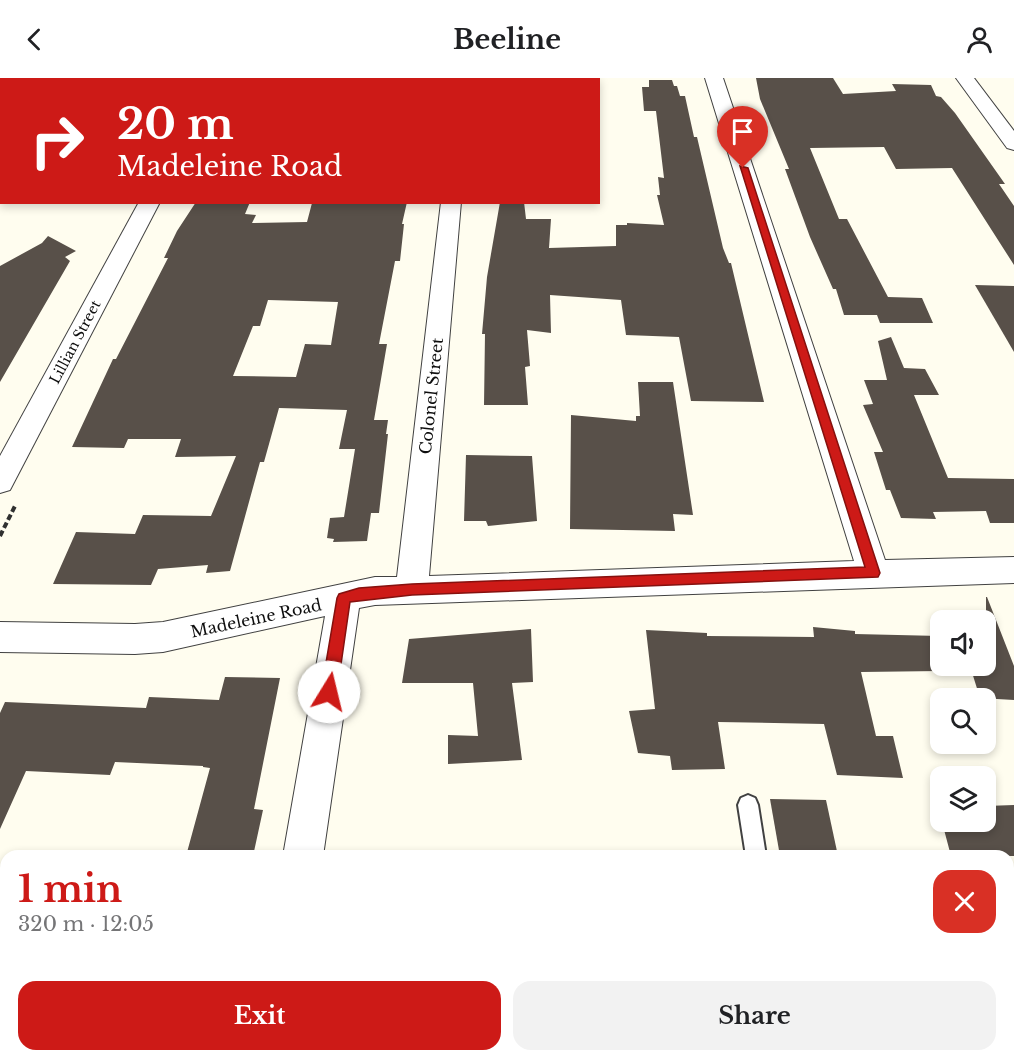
<!DOCTYPE html>
<meta charset="utf-8">
<style>
:root{--surface:#fff;--page:#f2f2f2;--text:#202124;--muted:#757577;--accent:#cd1a17}
body{margin:0;font-family:"Libre Baskerville",serif;background:var(--page);color:var(--text);height:100vh;display:flex;flex-direction:column;font-size:22px;white-space:nowrap}
*{box-sizing:border-box;margin:0}
p{font-size:20px;color:var(--muted)}
.icon{flex:none;width:33px;height:33px;fill:none;stroke:currentColor;stroke-width:2;stroke-linecap:round;stroke-linejoin:round}
.map{position:relative;flex:1;overflow:hidden}
.drawer{position:absolute;left:0px;top:772px;width:1014px;height:212px;display:flex;flex-direction:column;background:var(--surface);border-radius:18px 18px 0 0;box-shadow:0 3px 9px #0003}
.drawer>*{flex:none}
.banner{position:absolute;left:0px;top:0px;width:600px;height:126px;box-shadow:0 3px 9px #0003;background:#cd1a17;color:#fff;overflow:hidden}
.fabs{position:absolute;left:930px;top:532px;display:grid;gap:12px}
.fabs a{display:grid;place-items:center;width:66px;height:66px;border-radius:12px;background:var(--surface);box-shadow:0 3px 9px #0003;font-size:30px}
.pin{position:absolute;display:grid;place-items:center;width:51px;height:51px;color:#fff;margin:-62px -26px;border-radius:50% 50% 50% 0;rotate:-45deg;box-shadow:0 0 6px #0007}
.pin .icon{rotate:45deg}
.me{position:absolute;width:66px;margin:-33px;rotate:9deg;stroke-linejoin:round;filter:drop-shadow(0 0 4px #0008)}
.turn{display:flex;align-items:center;gap:21px;height:126px;padding:0 18px;font-size:27px}
.turn .icon{width:78px;height:78px;stroke-width:2.5}
.turn b{display:block;font-size:42px;line-height:51px}
.round{display:grid;place-items:center;flex:none;width:63px;height:63px;border-radius:18px;background:var(--page)}
.summary{display:flex;align-items:center;justify-content:space-between;height:102px;padding:0 18px}
h1{font-size:36px;font-weight:700;line-height:45px;color:var(--accent)}
.action{display:flex;gap:12px;margin-top:auto;padding:12px 18px}
.action a{flex:1;height:69px;border-radius:18px;background:var(--accent);color:#fff;font-size:24px;font-weight:700;line-height:69px;text-align:center}
.action a+a{background:var(--page);color:var(--text)}
header{display:flex;justify-content:space-between;align-items:center;height:78px;padding:0 18px;background:var(--surface);font-size:27px;font-weight:700}
.map>svg:first-child{display:block}
.building{fill:#585049;fill-rule:evenodd}
.lines{fill:none;stroke-linecap:round;stroke-linejoin:round}
.service-casing{stroke:#414141;stroke-width:4}
.minor-casing{stroke:#414141;stroke-width:2}
.tertiary-casing{stroke:#414141;stroke-width:3}
.path-far1{stroke:#303030;stroke-width:2;stroke-dasharray:4 1.5;stroke-linecap:butt}
.path{stroke:#303030;stroke-width:4;stroke-dasharray:6 3;stroke-linecap:butt}
.service{fill:#fff;fill-rule:evenodd}
.minor{fill:#fff;fill-rule:evenodd}
.tertiary{fill:#fff;fill-rule:evenodd}
.rail{stroke:#cd1a17;stroke-width:3}
.route{fill:#cd1a17;stroke:#85110f;stroke-width:1.5}
.labels{text-anchor:middle;stroke-width:6;stroke-linejoin:round;paint-order:stroke}
.far-street-label{font-size:14px;fill:#0e0e0e;stroke:#fff}
.street-label{font-size:16px;fill:#0e0e0e;stroke:#fff}
</style>
<header><svg class="icon" aria-label="back" viewBox="0 0 24 24"><path d="M15 5l-7 7 7 7"/></svg>Beeline<svg class="icon" aria-label="person" viewBox="0 0 24 24"><circle cx="12" cy="8" r="4"/><path d="M4 21q1-7 8-7t8 7"/></svg></header>
<div class="map">
<svg width="1014" height="983" viewBox="0 0 1014 983">
<rect width="100%" height="100%" fill="#fffdef"/>
<g class="building">
<path d="M 756,0 L 833,0 L 843,16 L 896,13 L 892,6 L 931,7 L 936,18 L 941,19 L 955,35 L 1005,106 L 999,106 L 1014,128 L 1014,187 L 952,90 L 896,91 L 884,69 L 810,70 L 839,141 L 847,141 L 888,219 L 922,220 L 933,245 L 880,245 L 877,237 L 844,237 L 836,211 L 833,211 L 810,159 L 785,91 L 789,91 L 760,21 Z"/>
<path d="M 649,2 L 672,2 L 674,8 L 677,8 L 680,18 L 685,18 L 694,59 L 697,59 L 723,170 L 729,185 L 731,185 L 764,324 L 691,323 L 679,259 L 626,257 L 621,222 L 550,217 L 551,255 L 527,252 L 530,288 L 525,289 L 528,327 L 484,327 L 485,256 L 482,256 L 487,199 L 500,124 L 524,124 L 526,141 L 551,141 L 549,170 L 616,168 L 616,147 L 627,147 L 627,145 L 664,147 L 657,117 L 660,117 L 658,99 L 664,100 L 656,33 L 644,33 L 642,9 L 649,9 Z"/>
<path d="M 196,124 L 250,124 L 245,136 L 256,137 L 252,145 L 307,144 L 312,125 L 407,124 L 402,146 L 404,146 L 400,183 L 395,183 L 379,266 L 387,266 L 374,342 L 388,342 L 386,356 L 388,356 L 379,435 L 371,435 L 367,463 L 333,464 L 334,461 L 327,460 L 330,440 L 344,439 L 355,371 L 339,371 L 347,332 L 279,330 L 264,384 L 260,384 L 230,493 L 206,495 L 208,487 L 158,491 L 151,507 L 53,506 L 76,454 L 135,456 L 143,437 L 211,438 L 236,378 L 175,379 L 181,361 L 128,361 L 124,370 L 72,369 L 113,281 L 116,281 L 168,180 L 164,180 L 177,153 ZM 268,222 L 338,224 L 331,267 L 305,266 L 296,299 L 233,298 L 253,248 L 260,248 Z"/>
<path d="M 48,158 L 76,173 L 65,179 L 70,183 L 0,304 L 0,188 L 42,165 Z"/>
<path d="M 975,207 L 1014,208 L 1014,274 Z"/>
<path d="M 891,259 L 904,290 L 925,291 L 939,317 L 914,317 L 948,400 L 1014,401 L 1014,445 L 990,445 L 986,433 L 933,434 L 936,441 L 901,440 L 890,412 L 886,412 L 874,374 L 883,374 L 863,327 L 873,326 L 864,302 L 887,302 L 878,263 Z"/>
<path d="M 638,304 L 673,304 L 693,437 L 673,436 L 675,453 L 570,451 L 571,337 L 636,343 L 636,338 L 640,338 Z"/>
<path d="M 466,377 L 532,378 L 537,443 L 488,448 L 486,443 L 464,443 Z"/>
<path d="M 986,519 L 987,519 L 1014,588 L 1014,622 L 980,620 L 970,588 L 986,588 Z"/>
<path d="M 813,549 L 855,553 L 855,556 L 940,558 L 940,593 L 861,594 L 876,658 L 893,658 L 903,700 L 837,697 L 824,646 L 718,644 L 725,691 L 672,692 L 670,678 L 638,675 L 629,633 L 655,631 L 646,552 L 707,555 L 707,558 L 814,559 Z"/>
<path d="M 531,551 L 533,604 L 512,605 L 522,682 L 448,686 L 448,657 L 478,658 L 473,605 L 402,605 L 409,561 Z"/>
<path d="M 225,599 L 280,600 L 254,731 L 263,732 L 253,778 L 186,778 L 210,690 L 203,689 L 203,688 L 115,684 L 110,697 L 26,693 L 0,751 L 0,635 L 5,624 L 146,630 L 149,619 L 219,622 Z"/>
<path d="M 770,721 L 826,722 L 838,778 L 780,778 Z"/>
<path d="M 1014,727 L 1014,778 L 951,778 L 942,744 L 986,744 L 986,728 Z"/>
</g>
<g class="lines">
<defs>
<g id="service">
<path d="M 0,0 L 12,0 L 13,2 L 2,2 Z"/>
<path d="M 748,717 L 755,720 L 758,727 L 766,778 L 746,778 L 738,727 L 741,720 Z"/>
<path d="M 0,829 L 6,830 L 6,852 L 0,851 Z"/>
<path d="M 775,978 L 799,978 L 800,983 L 776,983 Z"/>
</g>
<g id="minor">
<rect x="205" y="0" width="18" height="2"/>
<rect x="455" y="0" width="18" height="2"/>
<path d="M 705,0 L 723,0 L 885,482 L 1014,479 L 1014,505 L 375,527 L 359,530 L 323,778 L 283,778 L 325,538 L 163,574 L 135,576 L 0,574 L 0,544 L 135,546 L 163,544 L 375,499 L 397,499 L 441,124 L 461,124 L 429,498 L 854,483 Z"/>
<path d="M 956,0 L 974,0 L 1014,53 L 1014,72 L 1007,70 Z"/>
<path d="M 139,124 L 160,124 L 10,412 L 0,415 L 0,378 Z"/>
<path d="M 249,978 L 295,978 L 294,983 L 248,983 Z"/>
</g>
<g id="tertiary">
<path d="M 19,0 L 39,0 L 18,2 Z"/>
<path d="M 172,0 L 193,0 L 171,2 Z"/>
<path d="M 0,7 L 2,7 L 0,19 Z"/>
<path d="M 0,79 L 2,79 L 0,92 Z"/>
</g>
</defs>
<use href="#service" class="service-casing"/>
<use href="#minor" class="minor-casing"/>
<use href="#tertiary" class="tertiary-casing"/>
<path class="path-far1" d="M 81,2 L 85,0"/>
<path class="path" d="M 0,458 L 16,426"/>
<use href="#service" class="service"/>
<use href="#minor" class="minor"/>
<use href="#tertiary" class="tertiary"/>
<path class="rail" d="M 119,2 L 122,0"/>
</g>
<path class="route" d="M 740,88 L 748,90 L 880,495 L 878,499 L 412,517 L 350,524 L 337,614 L 334,619 L 329,621 L 324,619 L 321,614 L 337,520 L 339,516 L 359,510 L 412,506 L 865,489 Z"/>
<g class="labels">
<g class="far-street-label">
<text transform="translate(75 264) rotate(-62)" y="5">Lillian Street</text>
</g>
<g class="street-label">
<text transform="translate(431 318) rotate(-84)" y="6">Colonel Street</text>
<text transform="translate(256 540) rotate(-12)" y="6">Madeleine Road</text>
</g>
</g>
</svg>
<div class="fabs">
<a><svg class="icon" aria-label="sound" viewBox="0 0 24 24"><path d="M4 9h4l5-4v14l-5-4H4zM17 9q2 3 0 6"/></svg></a>
<a><svg class="icon" aria-label="search" viewBox="0 0 24 24"><circle cx="10" cy="10" r="6"/><path d="M15 15l6 6"/></svg></a>
<a><svg class="icon" aria-label="layers" viewBox="0 0 24 24"><path d="M12 4l9 5-9 5-9-5zM3 14l9 5 9-5"/></svg></a>
</div>
<div class="pin" style="left:743px;top:90px;background:#d93025"><svg class="icon" aria-label="arrive" viewBox="0 0 24 24"><path d="M6 21V4h12l-3 4 3 4H6"/></svg></div>
<svg class="me" style="left:329px;top:614px" viewBox="-20 -20 40 40"><circle r="19" fill="#fff"/><path d="M0-13L10 11 0 6-10 11z" fill="#cd1a17"/></svg>
<div class="banner">
<div class="turn"><svg class="icon" aria-label="right" viewBox="0 0 24 24"><path d="M7 20v-9h11M14 6l5 5-5 5"/></svg><div><b>20 m</b>Madeleine Road</div></div>
</div>
<section class="drawer">
<div class="summary"><div><h1>1 min</h1><p>320 m · 12:05</p></div><a class="round" style="background:#d93025;color:#fff"><svg class="icon" aria-label="close" viewBox="0 0 24 24"><path d="M6 6l12 12M18 6L6 18"/></svg></a></div>
<div class="action"><a>Exit</a><a>Share</a></div>
</section>
</div>
